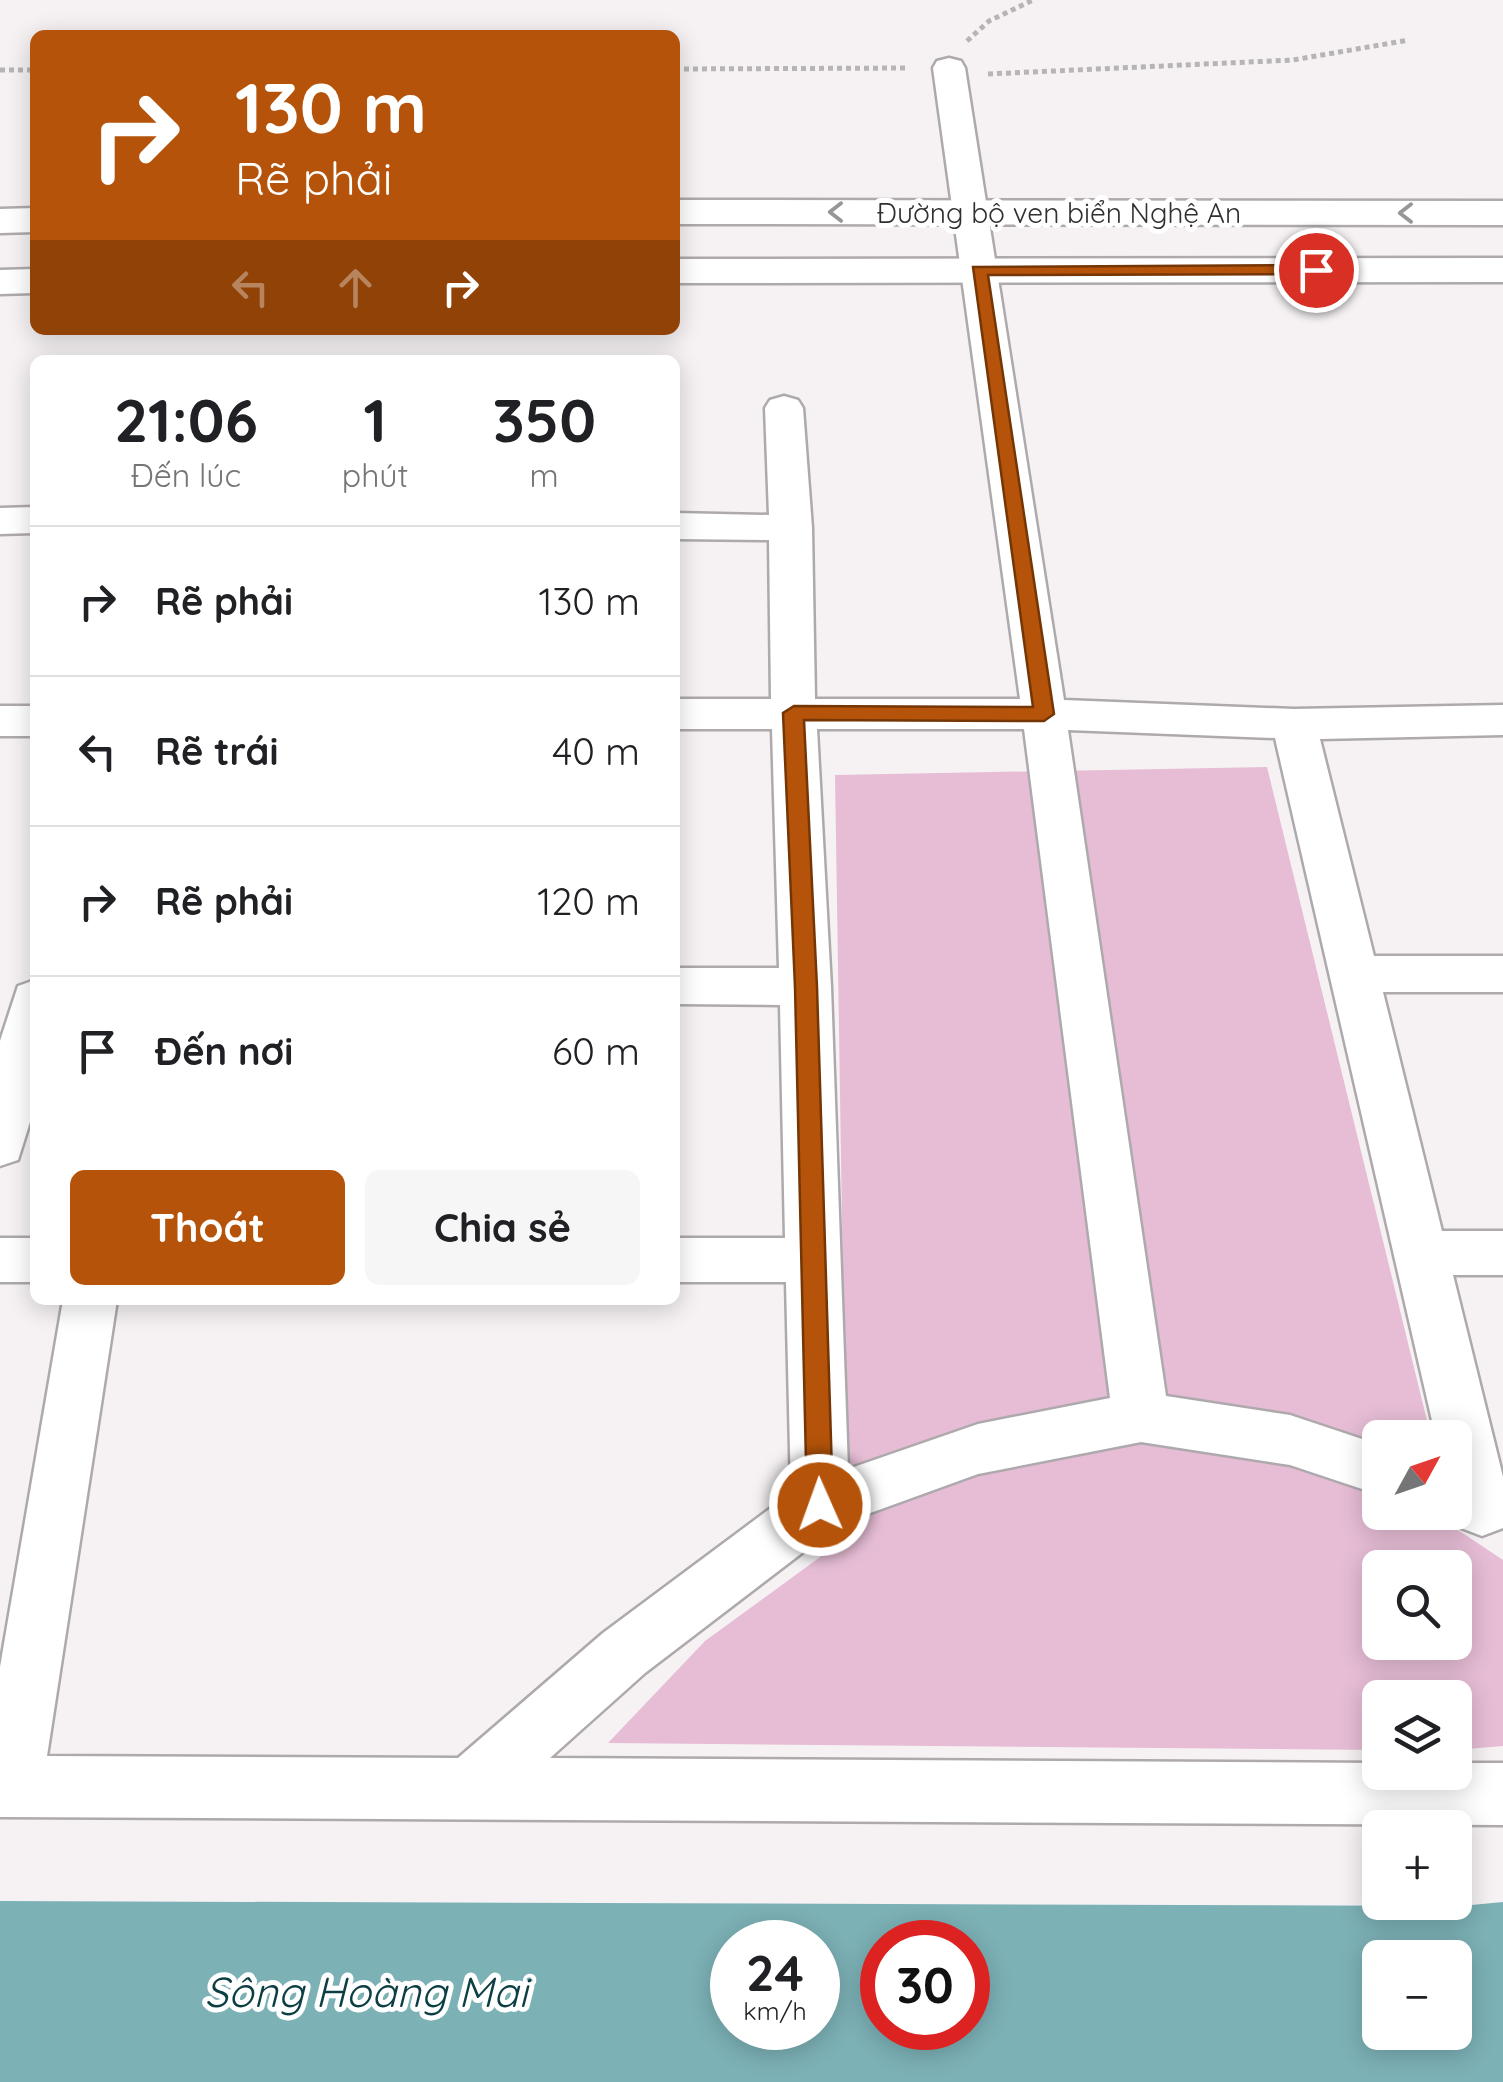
<!DOCTYPE html>
<html lang="vi">
<meta charset="utf-8">
<style>
:root{--surface:#fff;--page:#f6f6f6;--text:#202124;--muted:#757577;--line:#e0e0e0;--accent:#b45309}
body{margin:0;font-family:Quicksand,sans-serif;background:var(--page);color:var(--text);height:100vh;display:flex;flex-direction:column;font-size:38px;white-space:nowrap}
*{box-sizing:border-box;margin:0}
p{font-size:32px;color:var(--muted)}
.icon{flex:none;width:55px;height:55px;fill:none;stroke:currentColor;stroke-width:2;stroke-linecap:round;stroke-linejoin:round}
.map{position:relative;flex:1;overflow:hidden}
.side{position:absolute;left:30px;top:355px;width:650px;height:950px;display:flex;flex-direction:column;background:var(--surface);border-radius:15px;box-shadow:0 5px 25px #0003}
.side>*{flex:none}
.banner{position:absolute;left:30px;top:30px;width:650px;height:305px;border-radius:15px;box-shadow:0 5px 25px #0003;background:#b45309;color:#fff;overflow:hidden}
.needle{width:65px;rotate:50deg}
.fabs{position:absolute;left:1362px;top:1420px;display:grid;gap:20px}
.fabs a{display:grid;place-items:center;width:110px;height:110px;border-radius:15px;background:var(--surface);box-shadow:0 5px 25px #0003;font-size:50px}
.speed{position:absolute;left:710px;top:1920px;display:flex;gap:20px;font-size:50px;font-weight:700;text-align:center}
.speed>*{display:grid;place-content:center;width:130px;height:130px;border-radius:50%;background:var(--surface);box-shadow:0 5px 25px #0003;line-height:1}
.speed small{font-size:25px;font-weight:400}
.speed .limit{border:15px solid #d22;background:#fff;color:#111}
.pin{position:absolute;display:grid;place-items:center;width:85px;height:85px;color:#fff;margin:-42px;border:5px solid #fff;border-radius:50%;box-shadow:0 2px 10px #0007}
.me{position:absolute;width:110px;margin:-55px;rotate:358deg;stroke-linejoin:round;filter:drop-shadow(0 0 8px #0008)}
.turn{display:flex;align-items:center;gap:35px;height:210px;padding:0 40px;font-size:45px}
.turn .icon{width:130px;height:130px;stroke-width:2.5}
.turn b{display:block;font-size:70px;line-height:85px}
.lanes{display:flex;align-items:center;height:95px;padding:0 40px;background:#0003;justify-content:center;gap:50px;direction:ltr}
.lanes .off{opacity:.35}
.eta{display:flex;justify-content:space-evenly;align-items:center;height:170px;text-align:center}
.eta b{font-size:60px;font-weight:700;line-height:70px}
.action{display:flex;gap:20px;margin-top:auto;padding:20px 40px}
.action a{flex:1;height:115px;border-radius:15px;background:var(--accent);color:#fff;font-size:40px;font-weight:700;line-height:115px;text-align:center}
.action a+a{background:var(--page);color:var(--text)}
ul{padding:0;list-style:none}
li{display:flex;align-items:center;gap:30px;height:150px;padding:0 40px;border-top:2px solid var(--line)}
li div{flex:1}
li b{display:block;font-size:38px}
li em{font-style:normal}
.map>svg:first-child{display:block}
.green{fill:#e6bdd5;fill-rule:evenodd}
.water{fill:#7cb1b6;fill-rule:evenodd}
.lines{fill:none;stroke-linecap:round;stroke-linejoin:round}
.minor-casing{stroke:#aea9ac;stroke-width:5}
.secondary-casing{stroke:#aea9ac;stroke-width:5}
.path{stroke:#b7b4b6;stroke-width:5;stroke-dasharray:5 4;stroke-linecap:butt}
.minor{fill:#fff;fill-rule:evenodd}
.secondary{fill:#fff;fill-rule:evenodd}
.oneway{stroke:#989798}
.route{fill:#b45309;stroke:#753606;stroke-width:2.5}
.labels{text-anchor:middle;stroke-width:10;stroke-linejoin:round;paint-order:stroke}
.far-street-label{font-size:28px;fill:#312f30;stroke:#fff}
.near-water-label{font-size:42px;font-style:italic;fill:#0c3f43;stroke:#fff}
</style>
<div class="map">
<svg width="1503" height="2082" viewBox="0 0 1503 2082">
<rect width="100%" height="100%" fill="#f6f2f4"/>
<path class="green" d="M 1267,767 L 1431,1437 L 1380,1438 L 1380,1512 L 1449,1513 L 1452,1526 L 1503,1560 L 1503,1746 L 1455,1750 L 1455,1698 L 1380,1698 L 1380,1750 L 608,1743 L 705,1641 L 842,1541 L 845,1414 L 835,775 ZM 1380,1568 L 1455,1568 L 1455,1642 L 1380,1642 Z"/>
<path class="water" d="M 0,1901 L 1461,1906 L 1503,1902 L 1503,2082 L 0,2082 ZM 732,1942 L 818,1942 L 818,2028 L 732,2028 ZM 968,1942 L 968,2028 L 882,2028 L 882,1942 ZM 1380,1958 L 1455,1958 L 1455,2032 L 1380,2032 Z"/>
<g class="lines">
<defs>
<g id="minor">
<path d="M 949,58 L 961,61 L 965,68 L 1064,700 L 1294,709 L 1503,705 L 1503,735 L 1320,739 L 1374,956 L 1503,956 L 1503,992 L 1383,992 L 1442,1231 L 1503,1231 L 1503,1275 L 1453,1275 L 1503,1477 L 1503,1528 L 1482,1536 L 1461,1528 L 1454,1512 L 1455,1438 L 1436,1438 L 1275,738 L 1068,730 L 1166,1396 L 1290,1415 L 1380,1445 L 1380,1495 L 1290,1465 L 1141,1442 L 978,1474 L 840,1524 L 645,1673 L 550,1758 L 1380,1763 L 1380,1772 L 1455,1772 L 1455,1763 L 1503,1763 L 1503,1825 L 0,1817 L 0,1667 L 63,1300 L 117,1300 L 47,1756 L 458,1758 L 603,1633 L 791,1493 L 786,1282 L 675,1282 L 675,1238 L 785,1238 L 780,1005 L 675,1004 L 675,968 L 779,968 L 772,729 L 675,729 L 675,699 L 771,699 L 769,540 L 675,539 L 675,513 L 769,515 L 765,408 L 770,400 L 784,396 L 798,400 L 803,408 L 812,528 L 815,699 L 1020,699 L 933,68 L 937,61 ZM 817,729 L 1024,729 L 1110,1398 L 978,1424 L 848,1469 L 831,987 Z"/>
<path d="M 35,507 L 35,533 L 0,534 L 0,508 Z"/>
<rect x="0" y="706" width="35" height="30"/>
<path d="M 35,980 L 35,1106 L 18,1160 L 0,1166 L 0,1041 L 18,986 Z"/>
<rect x="0" y="1238" width="35" height="44"/>
</g>
<g id="secondary">
<path d="M 675,200 L 1503,201 L 1503,225 L 675,224 Z"/>
<path d="M 35,208 L 35,232 L 0,233 L 0,209 Z"/>
<path d="M 1503,258 L 1503,282 L 675,283 L 675,259 Z"/>
<path d="M 35,269 L 35,293 L 0,294 L 0,270 Z"/>
</g>
</defs>
<use href="#minor" class="minor-casing"/>
<use href="#secondary" class="secondary-casing"/>
<g class="path">
<path d="M 967,41 L 989,21 L 1033,0"/>
<path d="M 675,69 L 909,68"/>
<path d="M 0,70 L 35,70"/>
<path d="M 988,74 L 1293,60 L 1409,40"/>
</g>
<use href="#minor" class="minor"/>
<use href="#secondary" class="secondary"/>
</g>
<defs><path id="oneway-chevron" d="M-2-3.5L2.5 0L-2 3.5" fill="none" stroke-width="1.6" stroke-linecap="round" stroke-linejoin="round" transform="scale(2.5)"/></defs>
<g class="oneway">
<use href="#oneway-chevron" transform="translate(836 212) rotate(-180)"/>
<use href="#oneway-chevron" transform="translate(1406 213) rotate(-180)"/>
</g>
<path class="route" d="M 1316,265 L 1324,270 L 1322,274 L 988,275 L 1054,714 L 1044,721 L 804,720 L 817,987 L 833,1505 L 829,1513 L 820,1517 L 810,1513 L 807,1505 L 795,987 L 783,713 L 794,706 L 1033,707 L 973,267 Z"/>
<g class="labels">
<g class="far-street-label">
<text x="1059" y="223">Đường bộ ven biển Nghệ An</text>
</g>
<g class="near-water-label">
<text x="366" y="2007">Sông Hoàng Mai</text>
</g>
</g>
</svg>
<div class="fabs">
<a><svg class="needle" viewBox="-14 -14 28 28"><path d="M0-13l5 13h-10z" fill="#e53935"/><path d="M0 13l5-13h-10z" fill="#757577"/></svg></a>
<a><svg class="icon" aria-label="search" viewBox="0 0 24 24"><circle cx="10" cy="10" r="6"/><path d="M15 15l6 6"/></svg></a>
<a><svg class="icon" aria-label="layers" viewBox="0 0 24 24"><path d="M12 4l9 5-9 5-9-5zM3 14l9 5 9-5"/></svg></a>
<a>+</a>
<a>−</a>
</div>
<div class="speed"><div>24<small>km/h</small></div><div class="limit">30</div></div>
<div class="pin" style="left:1316px;top:270px;background:#d93025"><svg class="icon" aria-label="arrive" viewBox="0 0 24 24"><path d="M6 21V4h12l-3 4 3 4H6"/></svg></div>
<svg class="me" style="left:820px;top:1505px" viewBox="-20 -20 40 40"><circle r="17" fill="#b45309" stroke="#fff" stroke-width="3"/><path d="M0-11L8 9 0 5-8 9z" fill="#fff"/></svg>
<div class="banner">
<div class="turn"><svg class="icon" aria-label="right" viewBox="0 0 24 24"><path d="M7 20v-9h11M14 6l5 5-5 5"/></svg><div><b>130 m</b>Rẽ phải</div></div>
<div class="lanes"><svg class="icon off" aria-label="left" viewBox="0 0 24 24"><path d="M17 20v-9H6M10 6l-5 5 5 5"/></svg><svg class="icon off" aria-label="ahead" viewBox="0 0 24 24"><path d="M12 20V5M6 11l6-6 6 6"/></svg><svg class="icon" aria-label="right" viewBox="0 0 24 24"><path d="M7 20v-9h11M14 6l5 5-5 5"/></svg></div>
</div>
<section class="side">
<div class="eta">
<div><b>21:06</b><p>Đến lúc</p></div>
<div><b>1</b><p>phút</p></div>
<div><b>350</b><p>m</p></div>
</div>
<ul>
<li><svg class="icon" aria-label="right" viewBox="0 0 24 24"><path d="M7 20v-9h11M14 6l5 5-5 5"/></svg><div><b>Rẽ phải</b></div><em>130 m</em></li>
<li><svg class="icon" aria-label="left" viewBox="0 0 24 24"><path d="M17 20v-9H6M10 6l-5 5 5 5"/></svg><div><b>Rẽ trái</b></div><em>40 m</em></li>
<li><svg class="icon" aria-label="right" viewBox="0 0 24 24"><path d="M7 20v-9h11M14 6l5 5-5 5"/></svg><div><b>Rẽ phải</b></div><em>120 m</em></li>
<li><svg class="icon" aria-label="arrive" viewBox="0 0 24 24"><path d="M6 21V4h12l-3 4 3 4H6"/></svg><div><b>Đến nơi</b></div><em>60 m</em></li>
</ul>
<div class="action"><a>Thoát</a><a>Chia sẻ</a></div>
</section>
</div>
